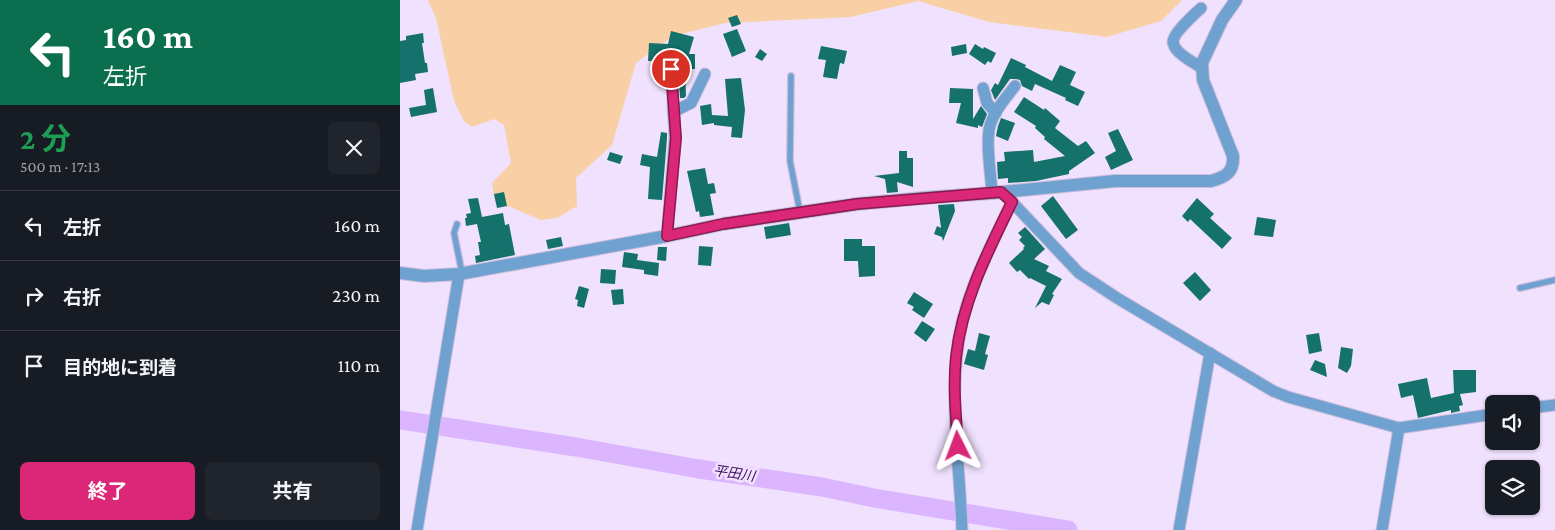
<!DOCTYPE html>
<html lang="ja">
<meta charset="utf-8">
<style>
:root{--surface:#171b24;--page:#20242c;--text:#f1f3f6;--muted:#9ea1a6;--line:#363941;--accent:#db2777}
body{margin:0;font-family:"Crimson Pro","Noto Sans JP",serif;background:var(--page);color:var(--text);height:100vh;display:flex;flex-direction:column;font-size:19px;white-space:nowrap}
*{box-sizing:border-box;margin:0}
p{font-size:16px;color:var(--muted)}
.icon{flex:none;width:28px;height:28px;fill:none;stroke:currentColor;stroke-width:2;stroke-linecap:round;stroke-linejoin:round}
.map{position:relative;flex:1;overflow:hidden}
.panel{display:flex;flex-direction:column;background:var(--surface);width:400px}
.panel>*{flex:none}
.banner{background:#0b6e4f;color:#fff;overflow:hidden}
.tools{position:absolute;left:1085px;top:395px;display:grid;gap:10px}
.tools a{display:grid;place-items:center;width:55px;height:55px;border-radius:8px;background:var(--surface);box-shadow:0 1px 4px #0004;font-size:25px}
.pin{position:absolute;display:grid;place-items:center;width:42px;height:42px;color:#fff;margin:-21px;border:2px solid #fff;border-radius:50%;box-shadow:0 1px 5px #0007}
.me{position:absolute;width:55px;margin:-28px;rotate:357deg;stroke-linejoin:round;filter:drop-shadow(0 0 4px #0008)}
.turn{display:flex;align-items:center;gap:18px;height:105px;padding:0 20px;font-size:22px}
.turn .icon{width:65px;height:65px;stroke-width:2.5}
.turn b{display:block;font-size:35px;line-height:42px}
.round{display:grid;place-items:center;flex:none;width:52px;height:52px;border-radius:8px;background:var(--page)}
.head{display:flex;align-items:center;justify-content:space-between;height:85px;padding:0 20px}
h1{font-size:30px;font-weight:700;line-height:38px;color:#1e9e55}
.button{display:flex;gap:10px;margin-top:auto;padding:10px 20px}
.button a{flex:1;height:58px;border-radius:8px;background:var(--accent);color:#fff;font-size:20px;font-weight:700;line-height:58px;text-align:center}
.button a+a{background:var(--page);color:var(--text)}
ul{padding:0;list-style:none}
li{display:flex;align-items:center;gap:15px;height:70px;padding:0 20px;border-top:1px solid var(--line)}
li div{flex:1}
li b{display:block;font-size:19px}
li em{font-style:normal}
main{display:flex;flex:1;min-height:0}
.map>svg:first-child{display:block}
.green{fill:#f9d0a6}
.lines{fill:none;stroke-linecap:round;stroke-linejoin:round}
.river{stroke:#dbb5fe;stroke-width:19}
.building{fill:#15716b}
.service-casing{stroke:#cdbedb;stroke-width:8}
.minor-casing{stroke:#cdbedb;stroke-width:13}
.tertiary-casing{stroke:#cdbedb;stroke-width:14}
.service{stroke:#70a2d1;stroke-width:5.5}
.minor{stroke:#70a2d1;stroke-width:11}
.tertiary{stroke:#70a2d1;stroke-width:12}
.route-casing{stroke:#8e194d;stroke-width:12}
.route{stroke:#db2777;stroke-width:9}
.labels{text-anchor:middle;stroke-width:5;stroke-linejoin:round;paint-order:stroke}
.water-label{font-size:14px;font-style:italic;fill:#3e0c5c;stroke:#f0e1fe}
</style>
<main>
<section class="panel">
<div class="banner">
<div class="turn"><svg class="icon" aria-label="left" viewBox="0 0 24 24"><path d="M17 20v-9H6M10 6l-5 5 5 5"/></svg><div><b>160 m</b>左折</div></div>
</div>
<div class="head"><div><h1>2 分</h1><p>500 m · 17:13</p></div><a class="round"><svg class="icon" aria-label="close" viewBox="0 0 24 24"><path d="M6 6l12 12M18 6L6 18"/></svg></a></div>
<ul>
<li><svg class="icon" aria-label="left" viewBox="0 0 24 24"><path d="M17 20v-9H6M10 6l-5 5 5 5"/></svg><div><b>左折</b></div><em>160 m</em></li>
<li><svg class="icon" aria-label="right" viewBox="0 0 24 24"><path d="M7 20v-9h11M14 6l5 5-5 5"/></svg><div><b>右折</b></div><em>230 m</em></li>
<li><svg class="icon" aria-label="arrive" viewBox="0 0 24 24"><path d="M6 21V4h12l-3 4 3 4H6"/></svg><div><b>目的地に到着</b></div><em>110 m</em></li>
</ul>
<div class="button"><a>終了</a><a>共有</a></div>
</section>
<div class="map">
<svg width="1155" height="530" viewBox="0 0 1155 530">
<rect width="100%" height="100%" fill="#f0e1fe"/>
<path class="green" d="M 28,0 L 782,0 L 761,21 L 707,37 L 589,22 L 518,1 L 451,17 L 325,23 L 273,36 L 236,63 L 212,145 L 176,178 L 177,206 L 157,218 L 141,220 L 113,208 L 95,202 L 92,183 L 111,163 L 104,125 L 94,119 L 72,127 L 64,121 L 54,101 L 36,18 Z"/>
<g class="lines">
<path class="river" d="M 0,420 L 176,447 L 299,469 L 422,487 L 474,498 L 668,530"/>
</g>
<g class="building">
<path d="M 337,15 L 341,24 L 332,27 L 328,18 Z"/>
<path d="M 337,29 L 346,51 L 332,57 L 323,34 Z"/>
<path d="M 271,31 L 294,37 L 289,54 L 295,54 L 295,69 L 285,69 L 286,96 L 284,98 L 280,98 L 278,69 L 276,62 L 248,61 L 249,43 L 268,44 Z"/>
<path d="M 23,33 L 24,43 L 22,43 L 25,63 L 27,63 L 28,72 L 15,74 L 16,80 L 0,83 L 0,41 L 6,40 L 6,36 Z"/>
<path d="M 566,44 L 567,53 L 552,56 L 551,47 Z"/>
<path d="M 575,44 L 583,49 L 584,47 L 596,53 L 591,63 L 588,61 L 585,65 L 569,54 Z"/>
<path d="M 421,46 L 447,51 L 444,64 L 440,63 L 437,79 L 423,77 L 426,60 L 418,59 Z"/>
<path d="M 360,49 L 367,54 L 362,61 L 355,57 Z"/>
<path d="M 611,58 L 626,65 L 625,67 L 652,81 L 660,65 L 676,72 L 670,85 L 685,92 L 678,106 L 665,100 L 666,98 L 635,84 L 632,91 L 622,86 L 620,80 L 616,79 L 610,79 L 595,100 L 591,90 L 595,83 L 598,85 Z"/>
<path d="M 341,78 L 345,110 L 342,138 L 331,137 L 332,127 L 314,125 L 314,123 L 302,125 L 300,106 L 311,104 L 312,115 L 328,116 L 325,79 Z"/>
<path d="M 33,88 L 37,112 L 11,117 L 9,108 L 26,105 L 24,90 Z"/>
<path d="M 550,88 L 573,89 L 573,119 L 581,106 L 587,114 L 582,127 L 578,125 L 578,128 L 556,123 L 561,103 L 549,103 Z"/>
<path d="M 624,97 L 644,110 L 645,108 L 660,121 L 655,128 L 678,146 L 686,141 L 695,153 L 669,171 L 669,174 L 636,181 L 608,183 L 608,178 L 598,179 L 597,162 L 605,161 L 604,152 L 633,150 L 634,162 L 665,156 L 644,139 L 645,137 L 635,128 L 636,126 L 614,112 Z"/>
<path d="M 601,118 L 615,123 L 608,141 L 596,136 L 598,126 Z"/>
<path d="M 718,129 L 733,160 L 711,170 L 705,157 L 716,151 L 708,133 Z"/>
<path d="M 261,132 L 267,133 L 267,138 L 262,200 L 248,199 L 250,167 L 240,165 L 242,154 L 257,157 Z"/>
<path d="M 499,151 L 507,151 L 507,158 L 513,158 L 513,187 L 497,182 L 498,192 L 487,193 L 485,179 L 474,176 L 499,173 Z"/>
<path d="M 210,152 L 223,156 L 220,164 L 207,160 Z"/>
<path d="M 305,168 L 308,184 L 314,183 L 316,193 L 310,194 L 314,215 L 300,217 L 299,211 L 296,212 L 287,171 Z"/>
<path d="M 104,192 L 107,206 L 97,208 L 94,194 Z"/>
<path d="M 653,196 L 678,230 L 666,239 L 641,206 Z"/>
<path d="M 78,198 L 82,217 L 103,213 L 105,225 L 109,224 L 115,255 L 76,263 L 75,256 L 80,255 L 78,242 L 81,242 L 77,224 L 66,226 L 65,218 L 67,218 L 66,214 L 71,213 L 68,199 Z"/>
<path d="M 797,198 L 814,214 L 810,218 L 832,238 L 822,249 L 790,219 L 788,222 L 782,216 Z"/>
<path d="M 554,204 L 555,211 L 543,241 L 542,237 L 534,234 L 537,226 L 541,228 L 538,205 Z"/>
<path d="M 857,217 L 876,220 L 873,237 L 854,235 Z"/>
<path d="M 389,223 L 391,235 L 366,239 L 364,227 Z"/>
<path d="M 625,227 L 645,249 L 634,259 L 649,266 L 646,271 L 662,279 L 652,294 L 654,295 L 649,305 L 642,302 L 635,308 L 646,286 L 630,278 L 629,279 L 620,270 L 617,272 L 609,263 L 624,249 L 623,248 L 625,246 L 619,240 L 622,237 L 618,233 Z"/>
<path d="M 161,237 L 163,246 L 148,249 L 146,240 Z"/>
<path d="M 444,239 L 462,239 L 462,246 L 475,246 L 475,276 L 459,277 L 458,261 L 444,261 Z"/>
<path d="M 299,246 L 313,247 L 311,266 L 298,265 Z"/>
<path d="M 258,247 L 267,247 L 266,261 L 257,260 Z"/>
<path d="M 224,252 L 238,254 L 237,260 L 259,263 L 258,276 L 244,274 L 244,270 L 222,267 Z"/>
<path d="M 201,269 L 216,270 L 215,284 L 200,283 Z"/>
<path d="M 795,272 L 811,290 L 800,301 L 783,283 Z"/>
<path d="M 179,286 L 189,289 L 184,308 L 177,306 L 178,300 L 175,299 Z"/>
<path d="M 223,289 L 224,304 L 213,305 L 211,290 Z"/>
<path d="M 514,292 L 533,304 L 524,318 L 512,310 L 514,307 L 507,303 Z"/>
<path d="M 522,321 L 535,329 L 526,342 L 514,333 Z"/>
<path d="M 579,333 L 590,336 L 585,354 L 588,355 L 584,370 L 564,364 L 568,349 L 575,351 Z"/>
<path d="M 919,333 L 922,351 L 909,354 L 906,335 Z"/>
<path d="M 941,347 L 953,349 L 951,366 L 947,373 L 938,368 Z"/>
<path d="M 915,360 L 925,364 L 927,377 L 910,370 Z"/>
<path d="M 1053,370 L 1076,370 L 1076,392 L 1060,394 L 1063,405 L 1059,406 L 1060,411 L 1051,413 L 1051,410 L 1018,418 L 1013,395 L 1001,398 L 998,384 L 1027,378 L 1031,398 L 1054,393 Z"/>
</g>
<g class="lines">
<defs>
<g id="service">
<path d="M 391,76 L 390,161 L 400,212"/>
<path d="M 57,224 L 54,233 L 62,273"/>
<path d="M 1120,288 L 1155,280"/>
</g>
<g id="minor">
<path d="M 801,8 C 795,14 773,33 773,42 C 773,43 775,48 776,49 C 782,57 793,62 802,68"/>
<path d="M 583,88 L 587,103 L 596,113"/>
<path d="M 273,112 L 291,103 L 305,74"/>
<path d="M 601,192 L 612,202 L 679,273 L 717,298 L 873,391 L 888,397 L 999,428 L 1094,414"/>
<path d="M 592,193 C 591,175 586,147 589,130 C 592,113 605,99 615,86"/>
<path d="M 267,236 L 275,138 L 271,69"/>
<path d="M 1131,408 L 1155,405"/>
<path d="M 17,530 L 59,274"/>
<path d="M 562,530 C 560,466 548,396 560,332 C 568,289 593,241 612,202"/>
<path d="M 779,530 L 810,353"/>
<path d="M 982,530 L 999,428"/>
</g>
<path id="tertiary" d="M 0,273 L 24,276 L 59,274 L 267,236 L 323,224 L 457,204 L 523,198 L 592,193 L 715,181 L 811,181 C 826,177 834,172 833,156 L 803,80 L 802,63 L 822,20 L 836,0"/>
</defs>
<use href="#service" class="service-casing"/>
<use href="#minor" class="minor-casing"/>
<use href="#tertiary" class="tertiary-casing"/>
<use href="#service" class="service"/>
<use href="#minor" class="minor"/>
<use href="#tertiary" class="tertiary"/>
</g>
<g class="lines">
<defs>
<path id="route" d="M 271,69 L 276,138 L 267,236 L 323,224 L 457,204 L 601,192 L 612,202 C 588,251 562,302 556,357 C 553,387 556,416 558,446"/>
</defs>
<use href="#route" class="route-casing"/>
<use href="#route" class="route"/>
</g>
<g class="labels">
<g class="water-label">
<text transform="translate(334 473) rotate(9)" y="5">平田川</text>
</g>
</g>
</svg>
<div class="tools">
<a><svg class="icon" aria-label="sound" viewBox="0 0 24 24"><path d="M4 9h4l5-4v14l-5-4H4zM17 9q2 3 0 6"/></svg></a>
<a><svg class="icon" aria-label="layers" viewBox="0 0 24 24"><path d="M12 4l9 5-9 5-9-5zM3 14l9 5 9-5"/></svg></a>
</div>
<div class="pin" style="left:271px;top:69px;background:#d93025"><svg class="icon" aria-label="arrive" viewBox="0 0 24 24"><path d="M6 21V4h12l-3 4 3 4H6"/></svg></div>
<svg class="me" style="left:558px;top:446px" viewBox="-20 -20 40 40"><path d="M0-17L14 15 0 8-14 15z" fill="#db2777" stroke="#fff" stroke-width="4"/></svg>
</div>
</main>
